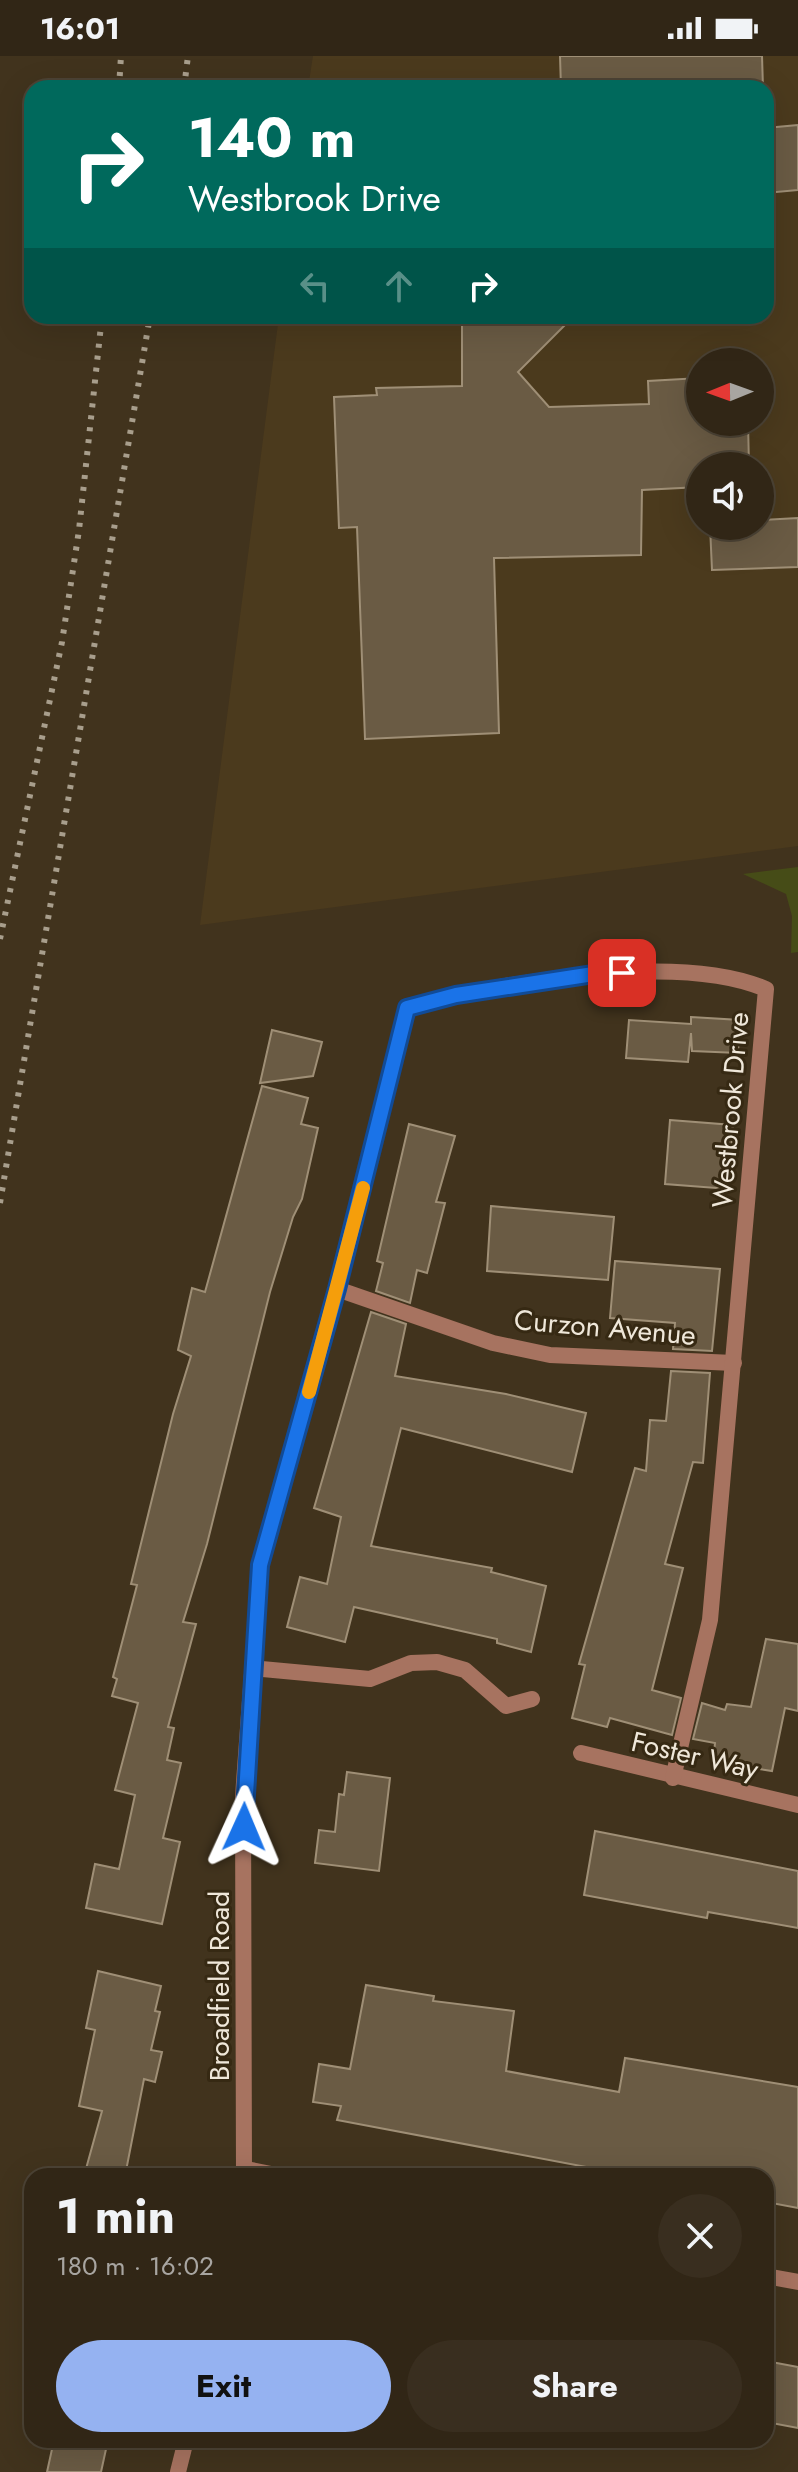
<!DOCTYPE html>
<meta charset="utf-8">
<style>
:root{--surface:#312616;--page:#392e1f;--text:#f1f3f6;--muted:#a8a5a1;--line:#4c4335;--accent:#95b2f1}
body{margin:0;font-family:Jost,sans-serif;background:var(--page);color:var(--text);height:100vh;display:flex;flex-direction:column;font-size:30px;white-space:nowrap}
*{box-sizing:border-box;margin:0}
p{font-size:26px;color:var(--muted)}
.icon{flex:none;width:44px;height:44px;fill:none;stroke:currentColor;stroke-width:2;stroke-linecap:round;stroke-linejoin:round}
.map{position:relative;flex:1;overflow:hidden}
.details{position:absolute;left:24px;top:2112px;width:750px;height:280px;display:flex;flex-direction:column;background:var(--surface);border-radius:24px;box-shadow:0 8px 32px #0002,0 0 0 2px var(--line)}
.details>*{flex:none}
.top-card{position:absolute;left:24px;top:24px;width:750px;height:244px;border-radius:24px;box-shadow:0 8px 32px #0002,0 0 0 2px var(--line);background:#00695c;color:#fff;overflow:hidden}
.needle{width:52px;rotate:269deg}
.buttons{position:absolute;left:686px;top:292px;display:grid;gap:16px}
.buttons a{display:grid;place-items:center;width:88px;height:88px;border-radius:50%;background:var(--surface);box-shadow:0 8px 32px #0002,0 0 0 2px var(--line);font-size:40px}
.pin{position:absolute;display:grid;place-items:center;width:68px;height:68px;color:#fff;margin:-34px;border-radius:16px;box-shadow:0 4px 12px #0006}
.me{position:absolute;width:88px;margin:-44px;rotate:1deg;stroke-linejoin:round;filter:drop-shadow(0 0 6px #0008)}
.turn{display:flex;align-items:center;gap:28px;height:168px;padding:0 32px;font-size:36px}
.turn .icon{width:104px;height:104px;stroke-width:2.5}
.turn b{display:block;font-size:56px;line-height:68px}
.lanes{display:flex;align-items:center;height:76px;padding:0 32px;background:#0003;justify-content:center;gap:40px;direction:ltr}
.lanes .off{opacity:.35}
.round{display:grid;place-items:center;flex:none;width:84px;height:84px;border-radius:42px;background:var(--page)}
.headline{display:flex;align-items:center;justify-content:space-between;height:136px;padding:0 32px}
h1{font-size:48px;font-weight:700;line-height:60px}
.action{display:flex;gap:16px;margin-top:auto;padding:16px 32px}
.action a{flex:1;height:92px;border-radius:48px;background:var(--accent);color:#111;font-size:32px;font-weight:700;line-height:92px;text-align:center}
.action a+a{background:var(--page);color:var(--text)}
.status{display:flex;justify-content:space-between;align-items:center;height:56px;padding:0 40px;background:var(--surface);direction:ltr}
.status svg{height:22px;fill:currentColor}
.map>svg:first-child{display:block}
.built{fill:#4b3a1d;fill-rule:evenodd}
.green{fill:#464c17}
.building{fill:#6a5b44;stroke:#9f8f76;stroke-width:2}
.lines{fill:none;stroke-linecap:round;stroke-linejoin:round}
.minor{stroke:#a77360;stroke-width:16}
.rail{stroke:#a89e8c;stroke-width:6;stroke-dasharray:4 8;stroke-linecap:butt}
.route-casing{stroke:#114b97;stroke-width:20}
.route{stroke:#1a73e8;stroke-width:14}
.slow{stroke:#f59e0b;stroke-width:14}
.labels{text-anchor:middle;stroke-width:6;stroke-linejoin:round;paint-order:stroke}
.street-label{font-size:28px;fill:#efe7d9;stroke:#362913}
</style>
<div class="status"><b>16:01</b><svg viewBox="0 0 49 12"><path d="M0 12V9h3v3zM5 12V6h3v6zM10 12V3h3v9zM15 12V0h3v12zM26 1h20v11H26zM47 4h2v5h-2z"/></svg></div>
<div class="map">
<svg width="798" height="2416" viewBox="0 0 798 2416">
<rect width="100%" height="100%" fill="#41331d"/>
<path class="built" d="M 313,0 L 798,0 L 798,790 L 200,869 L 279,260 L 766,260 L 766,32 L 308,32 ZM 700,306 L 760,306 L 760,366 L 700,366 ZM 700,410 L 760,410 L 760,470 L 700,470 Z"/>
<path class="green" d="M 798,811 L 798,896 L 791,897 L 792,860 L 786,838 L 743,818 Z"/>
<g class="building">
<path d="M 560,0 L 762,0 L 763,32 L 561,32 Z"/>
<path d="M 798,69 L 798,134 L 766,137 L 766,72 Z"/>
<path d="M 462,260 L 574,260 L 518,316 L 549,351 L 649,348 L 648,325 L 700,322 L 700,366 L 748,366 L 749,410 L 700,410 L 700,431 L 642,434 L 641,499 L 494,502 L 499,677 L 365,683 L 357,471 L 339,472 L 334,341 L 377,339 L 376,332 L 462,330 Z"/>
<path d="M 798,462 L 798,511 L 712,514 L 710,470 L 760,470 L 760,464 Z"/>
<path d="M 691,961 L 740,964 L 738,997 L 692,995 L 691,977 L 688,1006 L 626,1002 L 629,964 L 691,968 Z"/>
<path d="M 272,974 L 322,986 L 313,1020 L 260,1027 Z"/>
<path d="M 262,1030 L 308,1042 L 301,1068 L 318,1072 L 302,1143 L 293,1161 L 270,1236 L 207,1488 L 183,1566 L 196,1568 L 168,1671 L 174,1672 L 167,1704 L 181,1707 L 163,1782 L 180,1786 L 162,1868 L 86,1852 L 95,1808 L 119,1813 L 135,1739 L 115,1734 L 138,1647 L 112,1640 L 117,1623 L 113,1621 L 137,1529 L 131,1528 L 173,1358 L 191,1300 L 178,1294 L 192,1232 L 205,1236 Z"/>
<path d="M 670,1064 L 733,1069 L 729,1133 L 665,1128 Z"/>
<path d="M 409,1068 L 455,1080 L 436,1146 L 445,1147 L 427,1217 L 417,1214 L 410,1247 L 376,1235 L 383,1207 L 377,1205 Z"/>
<path d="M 491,1150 L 614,1161 L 608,1224 L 487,1215 Z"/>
<path d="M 615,1205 L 720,1213 L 712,1295 L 673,1293 L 675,1267 L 610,1262 Z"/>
<path d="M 371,1256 L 406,1268 L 395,1320 L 506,1338 L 586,1357 L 572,1416 L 401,1372 L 371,1490 L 492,1512 L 491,1516 L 546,1530 L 531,1596 L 497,1587 L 497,1583 L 354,1551 L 345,1586 L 287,1571 L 300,1521 L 327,1528 L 341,1461 L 314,1452 Z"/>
<path d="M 671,1315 L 710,1317 L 703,1407 L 693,1406 L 665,1508 L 683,1512 L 652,1634 L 681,1642 L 672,1679 L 610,1662 L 607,1671 L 572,1662 L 585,1609 L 579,1608 L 635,1412 L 646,1415 L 650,1364 L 666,1365 Z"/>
<path d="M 766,1583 L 798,1588 L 798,1655 L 785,1652 L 772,1715 L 713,1706 L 715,1687 L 693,1683 L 702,1647 L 725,1654 L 727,1648 L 751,1651 Z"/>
<path d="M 347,1716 L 390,1722 L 379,1815 L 315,1807 L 319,1774 L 335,1776 L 339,1738 L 344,1739 Z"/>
<path d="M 595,1775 L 798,1815 L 798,1872 L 708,1856 L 707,1862 L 584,1839 Z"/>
<path d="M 98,1915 L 161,1930 L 155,1955 L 160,1956 L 151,1994 L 162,1996 L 155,2026 L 144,2023 L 125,2120 L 84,2120 L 102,2055 L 79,2050 L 95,1974 L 86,1972 Z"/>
<path d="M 366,1929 L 434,1940 L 433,1945 L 514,1955 L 506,2015 L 619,2036 L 625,2002 L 798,2031 L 798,2152 L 766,2146 L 766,2120 L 634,2120 L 337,2064 L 341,2050 L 313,2046 L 319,2008 L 350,2013 Z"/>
<path d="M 766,2305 L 798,2311 L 798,2372 L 766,2366 Z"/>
<path d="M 54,2384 L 108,2384 L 101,2416 L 47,2416 Z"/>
</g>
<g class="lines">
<g class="minor">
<path d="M 337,1233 L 493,1287 L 550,1299 L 734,1307"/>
<path d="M 252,1612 L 370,1623 L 411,1607 L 437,1606 L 465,1614 L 506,1650 L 532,1643"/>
<path d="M 581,1697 L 798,1749"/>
<path d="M 246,2113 L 281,2120"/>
<path d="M 244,2120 L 243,1740 L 260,1509 L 337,1233 L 407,952 C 499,927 677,895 766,933 L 710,1564 L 673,1722"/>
<path d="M 766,2220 L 798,2226"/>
<path d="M 178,2416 L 186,2384"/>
</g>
<g class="rail">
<path d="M 119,32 L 121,0"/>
<path d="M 184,32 L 188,0"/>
<path d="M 0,883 L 62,586 L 79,474 L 102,260"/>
<path d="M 0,1147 L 150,260"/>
</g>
</g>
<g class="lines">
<defs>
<path id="route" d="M 244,1771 L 260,1509 L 337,1233 L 407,952 L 456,939 L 600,917 L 622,917"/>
</defs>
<use href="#route" class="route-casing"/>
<use href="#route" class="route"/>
<path class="slow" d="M 309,1336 L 363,1132"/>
</g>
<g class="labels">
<g class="street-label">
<text transform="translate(730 1054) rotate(-85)" y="10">Westbrook Drive</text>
<text transform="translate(605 1271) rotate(5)" y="10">Curzon Avenue</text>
<text transform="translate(695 1699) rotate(13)" y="10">Foster Way</text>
<text transform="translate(219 1930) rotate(-90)" y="10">Broadfield Road</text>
</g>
</g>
</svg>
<div class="buttons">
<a><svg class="needle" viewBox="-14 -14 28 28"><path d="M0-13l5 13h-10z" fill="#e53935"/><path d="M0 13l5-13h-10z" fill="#a8a5a1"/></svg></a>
<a><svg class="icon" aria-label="sound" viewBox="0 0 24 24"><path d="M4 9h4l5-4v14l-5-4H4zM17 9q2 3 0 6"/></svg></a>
</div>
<div class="pin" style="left:622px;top:917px;background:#d93025"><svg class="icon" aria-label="arrive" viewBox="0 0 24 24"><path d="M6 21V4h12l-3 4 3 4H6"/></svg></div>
<svg class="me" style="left:244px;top:1771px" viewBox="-20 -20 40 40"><path d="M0-17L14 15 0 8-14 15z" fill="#1a73e8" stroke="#fff" stroke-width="4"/></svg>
<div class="top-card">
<div class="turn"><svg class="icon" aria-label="right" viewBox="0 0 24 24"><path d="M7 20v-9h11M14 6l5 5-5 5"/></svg><div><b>140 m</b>Westbrook Drive</div></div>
<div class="lanes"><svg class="icon off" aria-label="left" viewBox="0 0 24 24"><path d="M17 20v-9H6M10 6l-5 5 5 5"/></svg><svg class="icon off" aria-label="ahead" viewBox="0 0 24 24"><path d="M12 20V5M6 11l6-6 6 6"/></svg><svg class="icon" aria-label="right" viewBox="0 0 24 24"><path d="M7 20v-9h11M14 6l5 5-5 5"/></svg></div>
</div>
<section class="details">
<div class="headline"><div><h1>1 min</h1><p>180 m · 16:02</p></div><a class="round"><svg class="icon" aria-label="close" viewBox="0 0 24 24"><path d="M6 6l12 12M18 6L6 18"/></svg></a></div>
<div class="action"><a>Exit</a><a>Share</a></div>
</section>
</div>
